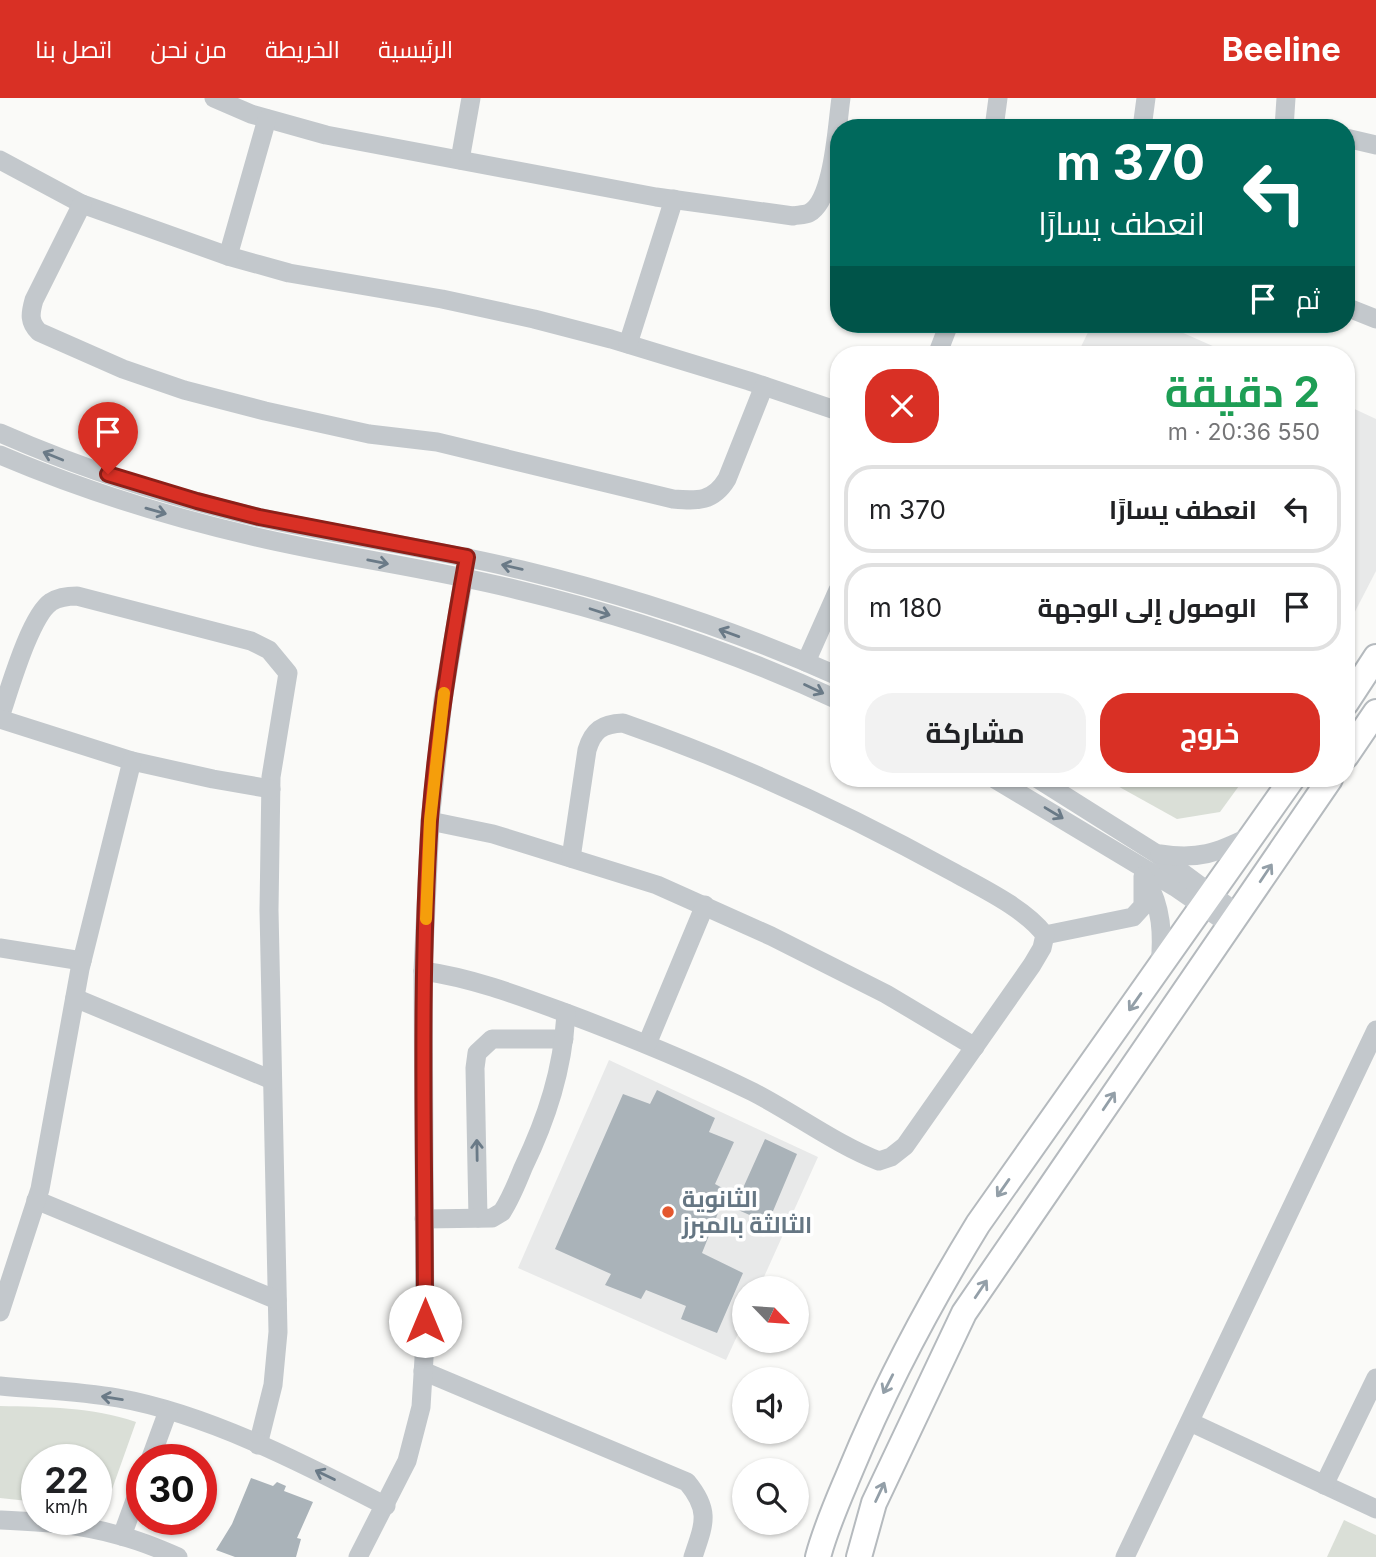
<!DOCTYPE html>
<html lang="ar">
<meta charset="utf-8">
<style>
:root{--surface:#fff;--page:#f2f2f2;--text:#202124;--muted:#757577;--line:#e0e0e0;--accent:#d93025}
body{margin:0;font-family:Inter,Cairo,sans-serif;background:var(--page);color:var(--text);direction:rtl;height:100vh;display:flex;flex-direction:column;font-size:26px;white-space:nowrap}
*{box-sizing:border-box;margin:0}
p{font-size:23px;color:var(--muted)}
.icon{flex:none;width:38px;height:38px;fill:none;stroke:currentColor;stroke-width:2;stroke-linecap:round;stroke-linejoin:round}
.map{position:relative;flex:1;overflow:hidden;direction:ltr}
.drawer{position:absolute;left:830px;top:248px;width:525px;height:441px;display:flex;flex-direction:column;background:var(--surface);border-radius:28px;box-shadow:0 2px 5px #0004;direction:rtl}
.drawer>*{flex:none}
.top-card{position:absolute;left:830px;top:21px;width:525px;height:214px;border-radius:28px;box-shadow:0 2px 5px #0004;direction:rtl;background:#00695c;color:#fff;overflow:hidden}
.needle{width:46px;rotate:115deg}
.tools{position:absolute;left:732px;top:1178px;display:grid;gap:14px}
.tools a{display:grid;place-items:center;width:77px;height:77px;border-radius:50%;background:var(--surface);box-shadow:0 2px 5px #0004;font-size:35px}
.speed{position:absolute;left:21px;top:1346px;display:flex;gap:14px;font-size:35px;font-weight:700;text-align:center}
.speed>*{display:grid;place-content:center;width:91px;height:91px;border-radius:50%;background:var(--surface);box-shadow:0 2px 5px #0004;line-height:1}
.speed small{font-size:18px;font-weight:400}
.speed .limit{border:10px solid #d22;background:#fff;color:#111}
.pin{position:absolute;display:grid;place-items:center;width:60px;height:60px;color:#fff;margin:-72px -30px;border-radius:50% 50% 50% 0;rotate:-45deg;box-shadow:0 0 7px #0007}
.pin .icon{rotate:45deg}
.me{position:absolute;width:77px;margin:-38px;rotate:0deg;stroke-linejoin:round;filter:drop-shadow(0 0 5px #0008)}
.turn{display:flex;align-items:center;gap:24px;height:147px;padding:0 35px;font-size:32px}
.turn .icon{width:91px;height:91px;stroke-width:2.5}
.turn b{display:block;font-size:49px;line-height:60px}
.then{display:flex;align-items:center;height:66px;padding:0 35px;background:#0003;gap:14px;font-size:26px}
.round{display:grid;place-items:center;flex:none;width:74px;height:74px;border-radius:28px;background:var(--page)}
.overview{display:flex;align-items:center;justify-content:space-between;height:119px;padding:0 35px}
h1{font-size:42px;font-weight:700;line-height:52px;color:#1e9e55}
.primary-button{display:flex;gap:14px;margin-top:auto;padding:14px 35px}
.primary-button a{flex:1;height:80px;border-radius:28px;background:var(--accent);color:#fff;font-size:28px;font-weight:700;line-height:80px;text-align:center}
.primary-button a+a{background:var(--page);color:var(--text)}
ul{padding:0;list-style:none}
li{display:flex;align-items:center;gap:21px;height:88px;margin:0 14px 10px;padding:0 21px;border:4px solid var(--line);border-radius:28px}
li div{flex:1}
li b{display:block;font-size:26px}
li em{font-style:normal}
header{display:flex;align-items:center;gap:42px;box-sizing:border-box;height:98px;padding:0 35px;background:var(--accent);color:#fff}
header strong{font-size:33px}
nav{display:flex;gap:38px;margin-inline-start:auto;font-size:24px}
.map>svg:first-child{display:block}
.built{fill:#e8e9e9}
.green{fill:#dadfd7}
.building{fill:#aab3b9}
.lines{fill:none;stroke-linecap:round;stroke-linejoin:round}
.major-casing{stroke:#b5babe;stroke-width:28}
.minor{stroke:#c3c8cc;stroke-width:19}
.major{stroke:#fff;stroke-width:24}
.oneway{stroke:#6a7a87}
.oneway2{stroke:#939fa8}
.route-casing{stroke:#8d1f18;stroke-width:18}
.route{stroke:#d93025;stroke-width:12}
.slow{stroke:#f59e0b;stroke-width:12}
.poi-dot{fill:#e4572e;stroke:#fff;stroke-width:2.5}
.labels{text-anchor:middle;stroke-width:7;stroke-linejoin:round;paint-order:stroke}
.poi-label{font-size:23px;font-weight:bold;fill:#657683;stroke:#fff;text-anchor:start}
</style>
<header>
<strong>Beeline</strong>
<nav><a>الرئيسية</a><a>الخريطة</a><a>من نحن</a><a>اتصل بنا</a></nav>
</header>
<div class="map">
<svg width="1376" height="1459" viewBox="0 0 1376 1459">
<rect width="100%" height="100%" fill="#fafaf8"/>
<g class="built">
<path d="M 1092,226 L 1163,226 L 1233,257 L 1077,257 Z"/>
<path d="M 1346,307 L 1376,321 L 1376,473 L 1346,531 Z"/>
<path d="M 609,962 L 818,1059 L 759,1190 L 744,1190 L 744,1223 L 726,1262 L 518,1170 Z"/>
</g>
<g class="green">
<path d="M 1105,681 L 1244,681 L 1220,714 L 1177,721 Z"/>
<path d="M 0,1308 C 46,1309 92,1309 136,1324 L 105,1411 L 96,1409 L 96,1362 L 37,1362 L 37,1404 L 0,1400 Z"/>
<path d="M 1344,1422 L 1376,1437 L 1376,1459 L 1327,1459 Z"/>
</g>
<g class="building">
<path d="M 657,992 L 715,1020 L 709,1034 L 734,1044 L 715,1086 L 739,1099 L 765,1041 L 797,1056 L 768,1125 L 722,1105 L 702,1155 L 743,1175 L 717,1235 L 681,1221 L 686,1208 L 646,1192 L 641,1201 L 605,1187 L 611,1176 L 555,1151 L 623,996 L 650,1006 Z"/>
<path d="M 251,1380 L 273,1388 L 277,1384 L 286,1388 L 284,1393 L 313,1404 L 297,1440 L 301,1441 L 296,1459 L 235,1459 L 216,1452 L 232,1426 Z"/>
</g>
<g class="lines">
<defs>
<g id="major">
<path d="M 1346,605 L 1376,559"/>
<path d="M 1346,658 L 1376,614"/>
<path d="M 818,1459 C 826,1428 840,1398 852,1369 C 888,1282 929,1206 978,1126 L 1292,681"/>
<path d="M 859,1459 L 874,1405 L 964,1215 L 1330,681"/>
</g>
</defs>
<use href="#major" class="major-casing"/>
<g class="minor">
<path d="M 214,0 L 251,16 L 326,37 L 656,99 L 793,118 C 797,117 805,117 809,115 C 834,102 837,26 841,0"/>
<path d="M 994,30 L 998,0"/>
<path d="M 1142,30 L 1146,0"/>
<path d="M 1284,30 L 1286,0"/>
<path d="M 1346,40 L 1376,47"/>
<path d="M 0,62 L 82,106 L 228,158 L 289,175 L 442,201 L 534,221 L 611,241 L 749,283 L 838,313"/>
<path d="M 460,62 L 471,0"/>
<path d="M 82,106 L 34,202 C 30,216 29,224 39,234 L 123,271 L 184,292 L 265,313 L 369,336 L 437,344 L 673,401 C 698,403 713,404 727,381 L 764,288"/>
<path d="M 228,158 L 267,21"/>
<path d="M 1346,209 L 1376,221"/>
<path d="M 628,246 L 674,101"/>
<path d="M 937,257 L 949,226"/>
<path d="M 0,335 C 84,372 173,400 262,420 C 349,439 436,451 522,472 C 630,498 737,533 838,578"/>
<path d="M 0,357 C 82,392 166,418 252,438 C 340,459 430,470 518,492 C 627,518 736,555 838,602"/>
<path d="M 806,564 L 838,492"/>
<path d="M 0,619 C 9,593 30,518 51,504 C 59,499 68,498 77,498 L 251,543 L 269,552 L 288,575 L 271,679 L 269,812 L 278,1234 L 273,1287 L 258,1347"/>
<path d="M 0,621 L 132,663 L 213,681 L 271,691"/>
<path d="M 995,681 L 1175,789 L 1230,827"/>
<path d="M 1038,681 L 1157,756 L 1238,816"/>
<path d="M 430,723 L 493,736 L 657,787 L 771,838 L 886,896 L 975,949"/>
<path d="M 1160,756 C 1198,762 1217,755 1251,738"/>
<path d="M 1146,782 C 1162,809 1163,837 1160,868"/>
<path d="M 1045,837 L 1133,819 L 1143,808 L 1143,778"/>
<path d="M 0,850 L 82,863"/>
<path d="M 423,873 C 473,880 520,898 566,915 C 630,939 692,964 753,994 C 794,1015 837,1047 879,1063 L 891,1059 L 905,1048 L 1032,867 L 1042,850 L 1045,837 C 1026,811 982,790 953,774 C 848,716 738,665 623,625 C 602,626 593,632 587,652 L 571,760"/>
<path d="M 75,900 L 272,982"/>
<path d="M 647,946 L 705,807"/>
<path d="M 36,1102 L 277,1202"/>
<path d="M 478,1120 L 475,970 L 477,955 L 492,941 L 564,941"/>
<path d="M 424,1121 L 492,1120 L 502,1114 C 511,1100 517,1085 523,1070 C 547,1020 563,971 566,915"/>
<path d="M 0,1214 L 40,1091 L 80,871 L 132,663"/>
<path d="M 423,1273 L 687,1384 C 711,1413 704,1426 693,1459"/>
<path d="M 0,1288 C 39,1292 79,1293 118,1300 C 208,1316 304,1366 386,1408"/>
<path d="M 1190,1324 L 1376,1411"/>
<path d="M 150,1362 L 168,1313"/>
<path d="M 1324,1387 L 1376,1280"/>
<path d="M 0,1422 C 40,1424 82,1426 121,1438 C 141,1443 160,1451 178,1459"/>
<path d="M 122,1438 L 142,1383"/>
<path d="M 358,1459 L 407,1363 L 421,1309 L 425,1244 L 423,873 L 430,723 L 443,602 L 467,459"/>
<path d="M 1125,1459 L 1376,932"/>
</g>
<use href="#major" class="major"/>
</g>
<defs><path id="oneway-shaft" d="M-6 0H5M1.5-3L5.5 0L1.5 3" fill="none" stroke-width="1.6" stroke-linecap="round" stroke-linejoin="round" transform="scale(1.75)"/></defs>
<g class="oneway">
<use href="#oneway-shaft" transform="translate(53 358) rotate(-158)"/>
<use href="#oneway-shaft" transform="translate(156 413) rotate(16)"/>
<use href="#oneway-shaft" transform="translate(378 464) rotate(11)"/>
<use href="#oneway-shaft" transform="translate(512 469) rotate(-167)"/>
<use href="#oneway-shaft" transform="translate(600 514) rotate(18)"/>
<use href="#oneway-shaft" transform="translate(729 535) rotate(-160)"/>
<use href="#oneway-shaft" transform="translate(814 591) rotate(25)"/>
<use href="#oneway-shaft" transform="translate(1054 715) rotate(31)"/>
<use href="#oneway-shaft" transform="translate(477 1052) rotate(-91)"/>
<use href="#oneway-shaft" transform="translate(112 1300) rotate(-171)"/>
<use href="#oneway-shaft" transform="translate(325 1377) rotate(-154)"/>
</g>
<g class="oneway2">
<use href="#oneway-shaft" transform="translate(1266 775) rotate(-56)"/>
<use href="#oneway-shaft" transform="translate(1135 904) rotate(125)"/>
<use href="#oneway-shaft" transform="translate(1109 1003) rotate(-56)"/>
<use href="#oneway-shaft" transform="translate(1003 1090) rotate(125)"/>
<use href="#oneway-shaft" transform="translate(981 1191) rotate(-56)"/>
<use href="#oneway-shaft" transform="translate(888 1286) rotate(117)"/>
<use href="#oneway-shaft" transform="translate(880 1394) rotate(-65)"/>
</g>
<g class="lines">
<defs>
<path id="route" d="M 108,376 L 197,403 L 259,419 L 467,459 C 451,546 437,633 430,721 C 419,888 425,1056 425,1223"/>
</defs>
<use href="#route" class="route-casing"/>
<use href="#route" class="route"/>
<path class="slow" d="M 426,821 L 430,723 L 444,595"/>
</g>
<circle class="poi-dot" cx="668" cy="1114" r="7"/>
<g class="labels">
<g class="poi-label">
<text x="682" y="1109">الثانوية<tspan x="682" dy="26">الثالثة بالمبرز</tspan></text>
</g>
</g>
</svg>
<div class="tools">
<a><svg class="needle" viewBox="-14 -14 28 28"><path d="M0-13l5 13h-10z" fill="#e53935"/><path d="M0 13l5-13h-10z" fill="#757577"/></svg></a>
<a><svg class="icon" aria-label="sound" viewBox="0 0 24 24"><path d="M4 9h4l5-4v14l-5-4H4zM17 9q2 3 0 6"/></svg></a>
<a><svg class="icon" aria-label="search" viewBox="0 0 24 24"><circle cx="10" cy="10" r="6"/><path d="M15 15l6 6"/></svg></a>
</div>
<div class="speed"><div>22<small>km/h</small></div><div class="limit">30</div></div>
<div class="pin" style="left:108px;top:376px;background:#d93025"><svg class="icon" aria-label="arrive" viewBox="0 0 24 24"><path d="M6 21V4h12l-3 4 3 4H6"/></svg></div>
<svg class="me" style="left:425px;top:1223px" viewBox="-20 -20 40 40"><circle r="19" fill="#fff"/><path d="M0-13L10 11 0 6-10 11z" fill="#d93025"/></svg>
<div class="top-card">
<div class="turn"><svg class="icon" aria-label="left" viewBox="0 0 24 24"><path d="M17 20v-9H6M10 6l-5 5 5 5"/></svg><div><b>370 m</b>انعطف يسارًا</div></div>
<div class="then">ثم<svg class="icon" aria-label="arrive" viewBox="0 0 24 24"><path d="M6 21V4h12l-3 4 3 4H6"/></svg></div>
</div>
<section class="drawer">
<div class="overview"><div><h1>2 دقيقة</h1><p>550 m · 20:36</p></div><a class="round" style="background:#d93025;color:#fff"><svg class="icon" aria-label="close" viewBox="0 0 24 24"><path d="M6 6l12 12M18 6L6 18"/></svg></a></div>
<ul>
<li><svg class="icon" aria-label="left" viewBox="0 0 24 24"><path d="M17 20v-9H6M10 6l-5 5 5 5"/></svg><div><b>انعطف يسارًا</b></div><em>370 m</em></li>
<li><svg class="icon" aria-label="arrive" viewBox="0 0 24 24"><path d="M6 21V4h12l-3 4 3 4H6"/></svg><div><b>الوصول إلى الوجهة</b></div><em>180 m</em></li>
</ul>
<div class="primary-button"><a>خروج</a><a>مشاركة</a></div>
</section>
</div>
